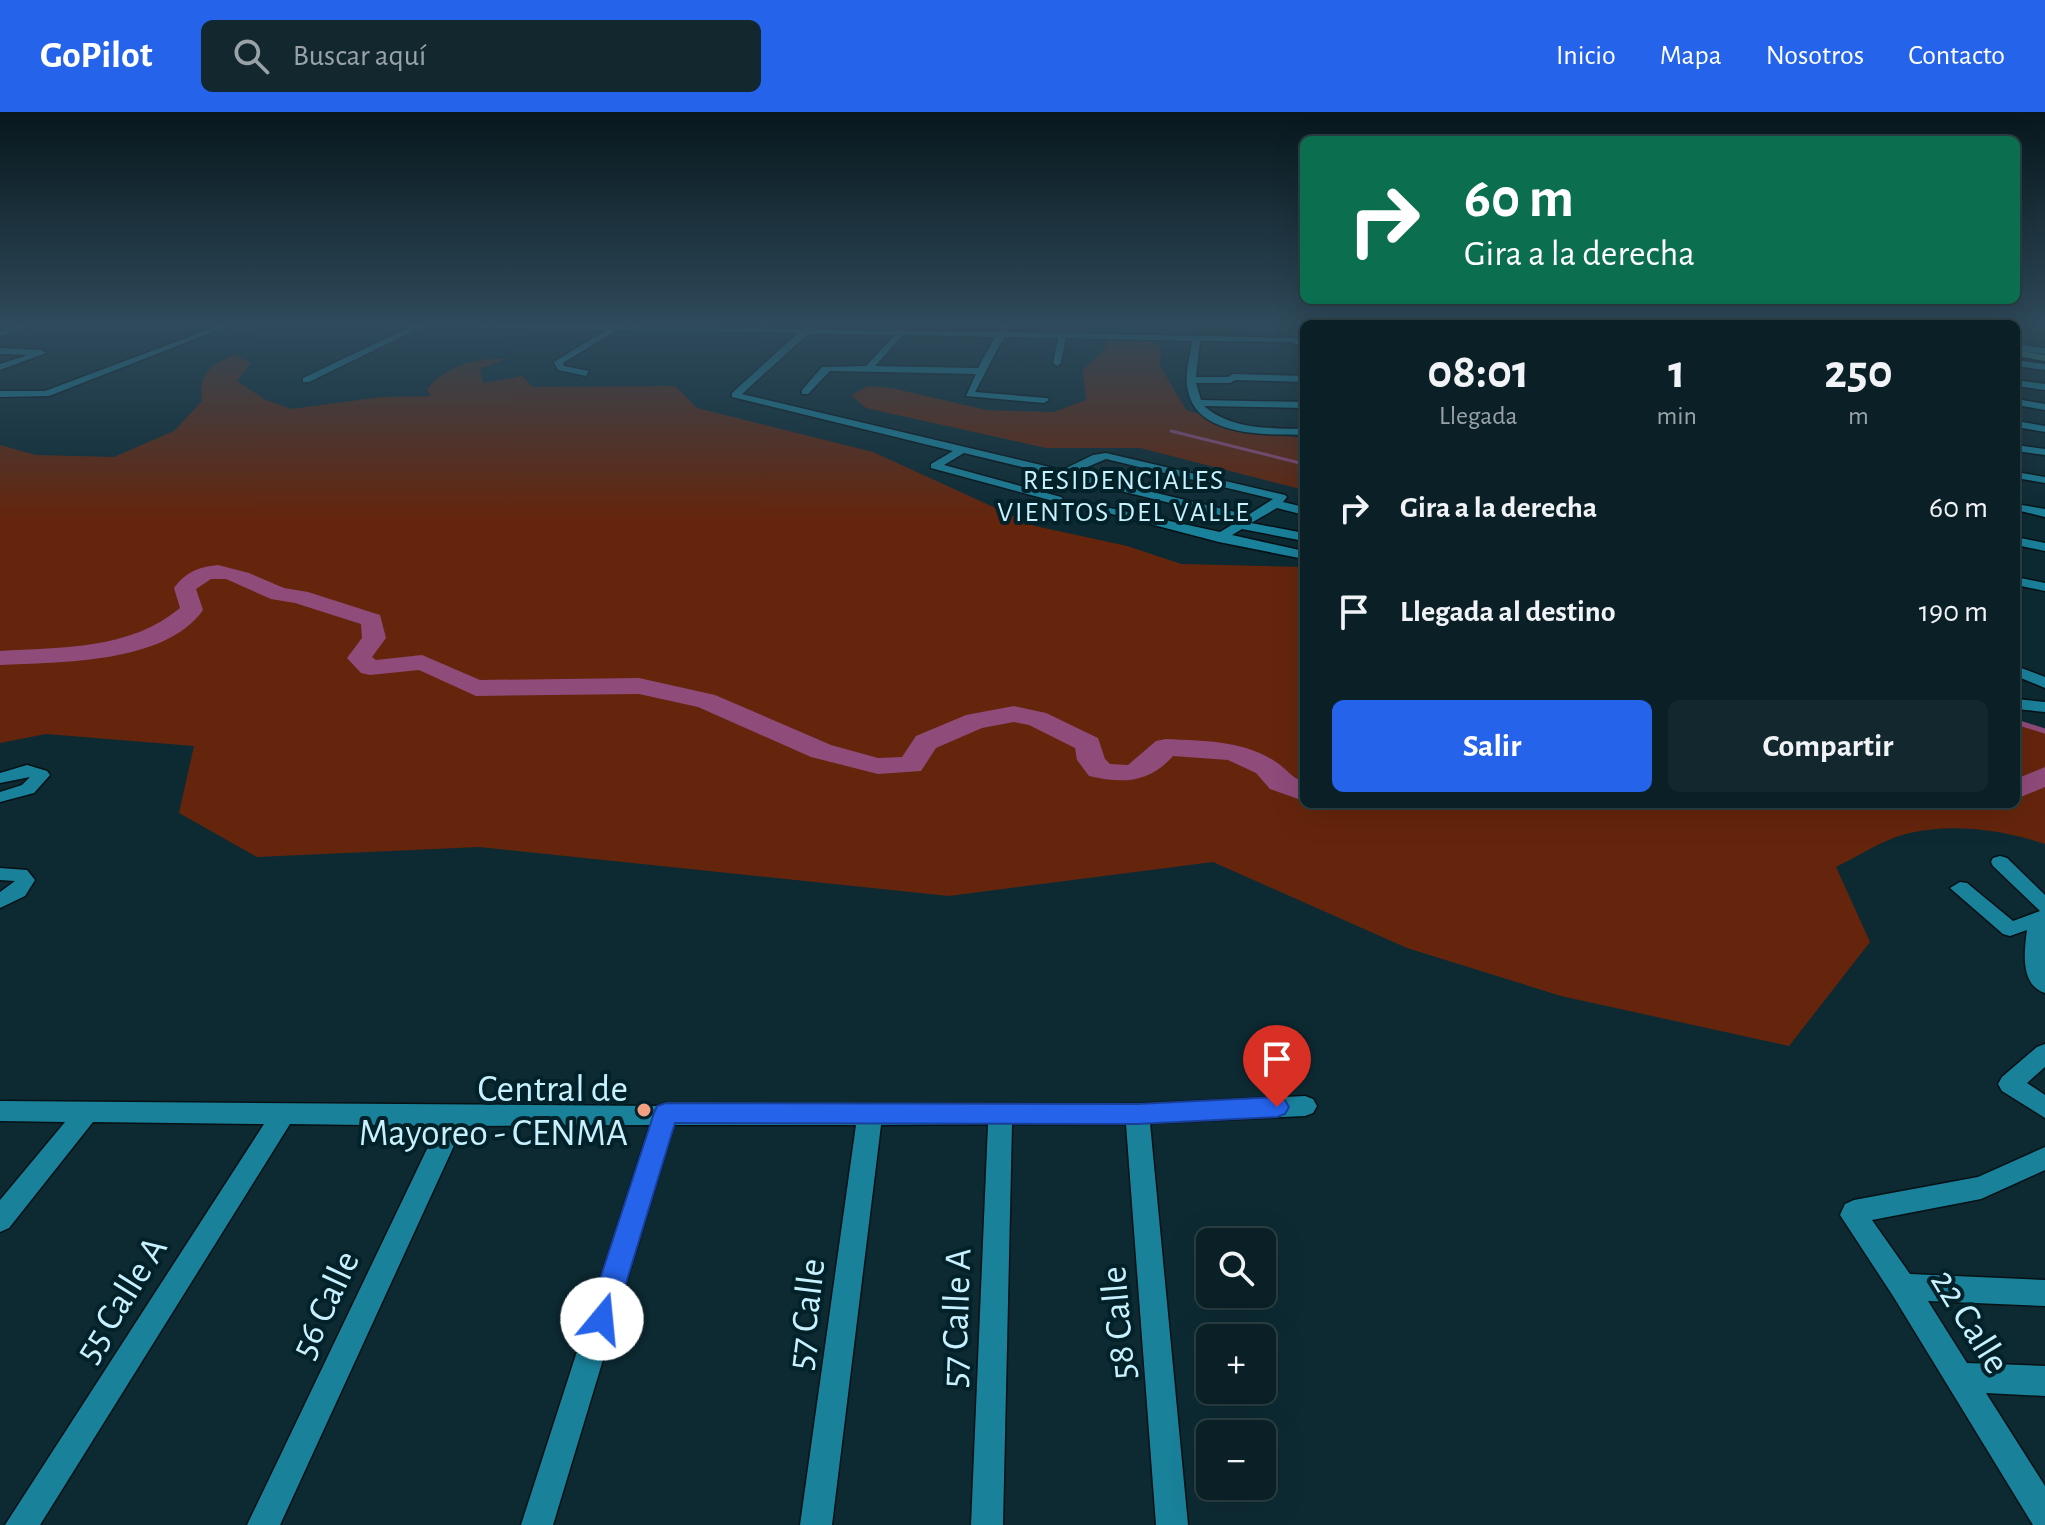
<!DOCTYPE html>
<html lang="es">
<meta charset="utf-8">
<style>
:root{--surface:#0a2026;--page:#13282e;--text:#f1f3f6;--muted:#99a3a7;--line:#2a3e43;--accent:#2563eb}
body{margin:0;font-family:"Alegreya Sans",sans-serif;background:var(--page);color:var(--text);height:100vh;display:flex;flex-direction:column;font-size:30px;white-space:nowrap}
*{box-sizing:border-box;margin:0}
p{font-size:26px;color:var(--muted)}
.icon{flex:none;width:44px;height:44px;fill:none;stroke:currentColor;stroke-width:2;stroke-linecap:round;stroke-linejoin:round}
.map{position:relative;flex:1;overflow:hidden}
.panel{position:absolute;left:1300px;top:208px;width:720px;height:488px;display:flex;flex-direction:column;background:var(--surface);border-radius:12px;box-shadow:0 8px 32px #0002,0 0 0 2px var(--line)}
.panel>*{flex:none}
.banner{position:absolute;left:1300px;top:24px;width:720px;height:168px;border-radius:12px;box-shadow:0 8px 32px #0002,0 0 0 2px var(--line);background:#0b6e4f;color:#fff;overflow:hidden}
.fabs{position:absolute;left:1196px;top:1116px;display:grid;gap:16px}
.fabs a{display:grid;place-items:center;width:80px;height:80px;border-radius:12px;background:var(--surface);box-shadow:0 8px 32px #0002,0 0 0 2px var(--line);font-size:40px}
.pin{position:absolute;display:grid;place-items:center;width:68px;height:68px;color:#fff;margin:-82px -34px;border-radius:50% 50% 50% 0;rotate:-45deg;box-shadow:0 0 8px #0007}
.pin .icon{rotate:45deg}
.me{position:absolute;width:88px;margin:-44px;rotate:17deg;stroke-linejoin:round;filter:drop-shadow(0 0 6px #0008)}
.turn{display:flex;align-items:center;gap:28px;height:168px;padding:0 32px;font-size:36px}
.turn .icon{width:104px;height:104px;stroke-width:2.5}
.turn b{display:block;font-size:56px;line-height:68px}
.eta{display:flex;justify-content:space-evenly;align-items:center;height:136px;text-align:center}
.eta b{font-size:48px;font-weight:600;line-height:56px}
.button{display:flex;gap:16px;margin-top:auto;padding:16px 32px}
.button a{flex:1;height:92px;border-radius:12px;background:var(--accent);color:#fff;font-size:32px;font-weight:600;line-height:92px;text-align:center}
.button a+a{background:var(--page);color:var(--text)}
ul{padding:0;list-style:none}
li{display:flex;align-items:center;gap:24px;height:104px;padding:0 32px}
li div{flex:1}
li b{display:block;font-size:30px}
li em{font-style:normal}
header{display:flex;align-items:center;gap:48px;box-sizing:border-box;height:112px;padding:0 40px;background:var(--accent);color:#fff}
header strong{font-size:38px}
nav{display:flex;gap:44px;margin-inline-start:auto;font-size:28px}
.search{width:560px;height:72px;background:var(--page);display:flex;align-items:center;gap:20px;box-sizing:border-box;padding:0 28px;border-radius:12px;color:var(--muted);font-size:30px}
.map>svg:first-child{display:block}
.green{fill:#65250c}
.lines{fill:none;stroke-linecap:round;stroke-linejoin:round}
.stream-far2{stroke:#8f4b7a;stroke-width:2}
.stream-far1{stroke:#8f4b7a;stroke-width:3}
.stream{stroke:#8f4b7a;stroke-width:5}
.river{fill:#8f4b7a;fill-rule:evenodd}
.minor-casing{stroke:#061115;stroke-width:3}
.major-casing{stroke:#061115;stroke-width:3}
.minor{fill:#1a819b;fill-rule:evenodd}
.major{fill:#29917f;fill-rule:evenodd}
.route{fill:#2563eb;stroke:#184099;stroke-width:2}
.poi-dot{fill:#f39f82;stroke:#032129;stroke-width:3}
.labels{text-anchor:middle;stroke-width:8;stroke-linejoin:round;paint-order:stroke}
.far-neighbourhood-label{font-size:28px;letter-spacing:2px;fill:#c7f1ff;stroke:#032129}
.near-poi-label{font-size:38px;fill:#c7f1ff;stroke:#032129;text-anchor:end}
.near-street-label{font-size:38px;fill:#c7f1ff;stroke:#032129}
</style>
<header>
<strong>GoPilot</strong>
<div class="search"><svg class="icon" aria-label="search" viewBox="0 0 24 24"><circle cx="10" cy="10" r="6"/><path d="M15 15l6 6"/></svg>Buscar aquí</div>
<nav><a>Inicio</a><a>Mapa</a><a>Nosotros</a><a>Contacto</a></nav>
</header>
<div class="map">
<svg width="2045" height="1413" viewBox="0 0 2045 1413">
<rect width="100%" height="100%" fill="#0d2a33"/>
<g class="green">
<path d="M 1108,226 L 1154,227 L 1161,239 L 1160,254 L 1186,298 L 1225,310 L 1304,327 L 1304,378 L 1140,336 L 1046,336 L 866,296 L 851,283 L 868,274 L 892,276 L 986,298 L 1054,300 L 1086,288 L 1083,258 L 1104,238 Z"/>
<path d="M 235,243 L 251,251 L 237,269 L 264,287 L 291,297 L 381,285 L 431,284 L 427,277 C 447,253 476,246 506,247 L 480,257 L 483,271 L 522,264 L 533,275 L 675,274 L 697,296 L 873,340 L 1035,414 L 1127,434 L 1181,452 L 1304,455 L 1304,692 L 2016,692 L 2016,609 L 2045,618 L 2045,732 C 2002,718 1954,711 1910,721 C 1885,726 1859,744 1836,755 L 1870,830 L 1789,934 L 1561,884 L 1407,836 L 1213,750 L 949,784 L 479,735 L 257,745 L 179,701 L 194,634 L 46,622 L 0,631 L 0,333 L 36,343 L 114,345 L 174,319 L 202,289 C 198,262 211,252 235,243 Z"/>
</g>
<g class="lines">
<path class="stream-far2" d="M 1408,211 L 1411,212"/>
<path class="stream-far1" d="M 1171,319 L 1304,352"/>
<path class="stream" d="M 2016,610 L 2045,619"/>
<g class="river">
<path d="M 218,453 L 249,461 L 284,476 L 308,480 L 380,503 L 386,526 L 372,545 L 376,548 L 422,543 L 480,568 L 639,566 L 715,583 L 831,633 L 878,646 L 902,645 L 916,624 L 966,603 L 1014,594 L 1046,601 L 1098,626 L 1105,647 L 1110,652 L 1128,653 L 1156,629 L 1166,627 C 1203,629 1240,628 1273,648 C 1285,655 1290,665 1304,670 L 1304,689 L 1270,677 L 1256,661 L 1228,648 L 1173,644 C 1149,671 1123,672 1089,664 L 1077,648 L 1075,636 L 1029,613 L 1014,610 L 982,616 L 936,636 L 921,659 L 878,662 L 811,645 L 698,595 L 639,582 L 476,584 L 419,558 L 370,563 L 361,561 L 347,546 L 362,526 L 361,512 L 295,491 L 271,487 L 226,467 L 211,467 L 196,477 L 203,498 C 165,552 60,550 0,553 L 0,539 C 62,535 130,538 180,496 L 174,476 C 186,460 198,455 218,453 Z"/>
<path d="M 2045,655 L 2045,675 L 2016,687 L 2016,667 Z"/>
</g>
<defs>
<g id="minor">
<path d="M 30,211 L 41,211 L 0,224 L 0,219 Z"/>
<path d="M 226,211 L 236,211 L 49,284 L 0,285 L 0,279 L 45,279 Z"/>
<path d="M 360,211 L 803,217 L 810,213 L 813,217 L 998,220 L 1006,211 L 1010,213 L 1006,220 L 1295,226 L 1304,230 L 1304,243 L 1298,233 L 1291,230 L 1200,229 L 1196,265 L 1228,265 L 1233,262 L 1304,264 L 1304,270 L 1235,268 L 1230,271 L 1196,271 L 1201,288 L 1304,290 L 1304,296 L 1204,294 C 1232,318 1269,316 1304,317 L 1304,323 C 1267,322 1198,326 1188,279 C 1184,263 1190,245 1192,229 L 1066,226 L 1061,251 L 1057,254 L 1053,251 L 1058,226 L 1004,225 L 975,280 L 1047,286 L 1049,288 L 1044,291 L 966,284 L 976,262 L 830,259 L 808,282 L 802,282 L 802,278 L 822,255 L 866,254 L 895,223 L 808,222 L 742,282 L 1062,358 L 1093,343 L 1106,341 L 1285,383 L 1287,385 L 1283,390 L 1304,395 L 1304,403 L 1277,396 L 1251,411 L 1304,421 L 1304,429 L 1242,417 L 1232,423 L 1304,439 L 1304,447 L 1219,430 L 1081,394 L 1087,391 L 1220,420 L 1240,408 L 964,341 L 944,353 L 1061,385 L 1063,387 L 1057,390 L 931,356 L 931,352 L 953,339 L 732,285 L 732,281 L 798,221 L 617,218 L 563,251 L 564,254 L 589,259 L 586,264 L 558,258 L 554,250 L 606,218 L 424,214 L 309,270 L 303,270 L 303,266 L 412,214 ZM 903,223 L 995,225 L 978,256 L 875,254 ZM 1106,347 L 1273,387 L 1248,403 L 1073,361 Z"/>
<path d="M 1632,211 L 1641,211 L 1642,212 L 1633,212 Z"/>
<path d="M 1698,211 L 1716,211 L 1717,212 L 1699,212 Z"/>
<rect x="1736" y="211" width="8" height="1"/>
<path d="M 2024,211 L 2034,211 L 2016,218 L 2016,213 Z"/>
<path d="M 2016,232 L 2045,236 L 2045,242 L 2016,238 Z"/>
<path d="M 0,236 L 42,238 L 46,241 L 0,258 L 0,252 L 28,243 L 0,242 Z"/>
<path d="M 2016,248 L 2045,252 L 2045,258 L 2016,254 Z"/>
<path d="M 2016,268 L 2045,272 L 2045,278 L 2016,274 Z"/>
<path d="M 2016,287 L 2045,292 L 2045,298 L 2016,293 Z"/>
<path d="M 2016,309 L 2045,314 L 2045,320 L 2016,315 Z"/>
<path d="M 2016,333 L 2045,337 L 2045,343 L 2016,339 Z"/>
<path d="M 2016,360 L 2045,365 L 2045,371 L 2016,366 Z"/>
<path d="M 2016,392 L 2045,397 L 2045,405 L 2016,398 Z"/>
<path d="M 2016,425 L 2045,431 L 2045,439 L 2016,433 Z"/>
<path d="M 2016,465 L 2045,471 L 2045,479 L 2016,473 Z"/>
<path d="M 2016,554 L 2045,565 L 2045,576 L 2016,564 Z"/>
<path d="M 2016,587 L 2045,590 L 2045,600 L 2016,597 Z"/>
<path d="M 27,653 L 47,659 L 50,663 L 34,681 L 0,690 L 0,680 L 22,673 L 30,665 L 0,671 L 0,661 Z"/>
<path d="M 2000,744 L 2007,746 L 2045,783 L 2045,881 C 2020,873 2024,840 2027,818 L 2010,824 L 2003,822 L 1950,776 L 1960,770 L 1967,771 L 2013,809 L 2040,799 L 1993,754 L 1991,750 L 1993,746 Z"/>
<path d="M 0,756 L 27,758 L 35,768 L 25,784 L 0,796 L 0,780 L 15,769 L 0,768 Z"/>
<path d="M 2045,932 L 2045,955 L 2027,971 L 2045,983 L 2045,1006 L 2002,979 L 1998,972 L 2002,965 L 2037,935 Z"/>
<path d="M 1305,984 L 1313,987 L 1317,994 L 1313,1001 L 1305,1004 L 1150,1011 L 1188,1413 L 1156,1413 L 1126,1012 L 1012,1012 L 1003,1413 L 971,1413 L 988,1012 L 881,1013 L 832,1413 L 800,1413 L 856,1013 L 674,1013 L 553,1413 L 521,1413 L 650,1013 L 463,1014 L 280,1413 L 247,1413 L 438,1014 L 290,1012 L 40,1413 L 5,1413 L 264,1012 L 93,1010 L 9,1116 L 0,1120 L 0,1088 L 65,1010 L 0,1009 L 0,989 L 659,994 L 666,991 L 673,993 L 1137,992 Z"/>
<path d="M 2045,1035 L 2045,1058 L 1981,1087 L 1872,1108 L 1910,1162 L 2045,1168 L 2045,1194 L 1928,1189 L 1967,1251 L 2045,1254 L 2045,1284 L 1986,1281 L 2045,1374 L 2045,1413 L 2033,1413 L 1893,1184 L 1840,1103 L 1845,1092 L 1854,1088 L 1978,1065 Z"/>
</g>
<g id="major">
<path d="M 1828,211 L 1846,211 L 1847,212 L 1828,212 Z"/>
<path d="M 2016,238 L 2045,243 L 2045,249 L 2016,244 Z"/>
</g>
</defs>
<use href="#minor" class="minor-casing"/>
<use href="#major" class="major-casing"/>
<use href="#minor" class="minor"/>
<use href="#major" class="major"/>
</g>
<linearGradient id="sky" x2="0" y2="1"><stop stop-color="#07171c"/><stop offset="0.52" stop-color="#2f4a5b"/><stop offset="1" stop-color="#2f4a5b" stop-opacity="0"/></linearGradient>
<rect width="2045" height="408" fill="url(#sky)"/>
<path class="route" d="M 1277,985 L 1285,988 L 1289,995 L 1285,1002 L 1277,1005 L 1137,1012 L 675,1011 L 612,1217 L 602,1221 L 592,1217 L 587,1207 L 654,1001 L 657,994 L 666,991 L 1137,992 Z"/>
<circle class="poi-dot" cx="644" cy="998" r="8"/>
<g class="labels">
<g class="far-neighbourhood-label">
<text x="1124" y="377">RESIDENCIALES<tspan x="1124" dy="32">VIENTOS DEL VALLE</tspan></text>
</g>
<g class="near-poi-label">
<text x="628" y="989">Central de<tspan x="628" dy="44">Mayoreo - CENMA</tspan></text>
</g>
<g class="near-street-label">
<text transform="translate(120 1187) rotate(-58)" y="13">55 Calle A</text>
<text transform="translate(324 1192) rotate(-65)" y="13">56 Calle</text>
<text transform="translate(805 1202) rotate(-83)" y="13">57 Calle</text>
<text transform="translate(955 1206) rotate(-88)" y="13">57 Calle A</text>
<text transform="translate(1971 1209) rotate(58)" y="13">22 Calle</text>
<text transform="translate(1117 1211) rotate(-95)" y="13">58 Calle</text>
</g>
</g>
</svg>
<div class="fabs">
<a><svg class="icon" aria-label="search" viewBox="0 0 24 24"><circle cx="10" cy="10" r="6"/><path d="M15 15l6 6"/></svg></a>
<a>+</a>
<a>−</a>
</div>
<div class="pin" style="left:1277px;top:995px;background:#d93025"><svg class="icon" aria-label="arrive" viewBox="0 0 24 24"><path d="M6 21V4h12l-3 4 3 4H6"/></svg></div>
<svg class="me" style="left:602px;top:1207px" viewBox="-20 -20 40 40"><circle r="19" fill="#fff"/><path d="M0-13L10 11 0 6-10 11z" fill="#2563eb"/></svg>
<div class="banner">
<div class="turn"><svg class="icon" aria-label="right" viewBox="0 0 24 24"><path d="M7 20v-9h11M14 6l5 5-5 5"/></svg><div><b>60 m</b>Gira a la derecha</div></div>
</div>
<section class="panel">
<div class="eta">
<div><b>08:01</b><p>Llegada</p></div>
<div><b>1</b><p>min</p></div>
<div><b>250</b><p>m</p></div>
</div>
<ul>
<li><svg class="icon" aria-label="right" viewBox="0 0 24 24"><path d="M7 20v-9h11M14 6l5 5-5 5"/></svg><div><b>Gira a la derecha</b></div><em>60 m</em></li>
<li><svg class="icon" aria-label="arrive" viewBox="0 0 24 24"><path d="M6 21V4h12l-3 4 3 4H6"/></svg><div><b>Llegada al destino</b></div><em>190 m</em></li>
</ul>
<div class="button"><a>Salir</a><a>Compartir</a></div>
</section>
</div>
